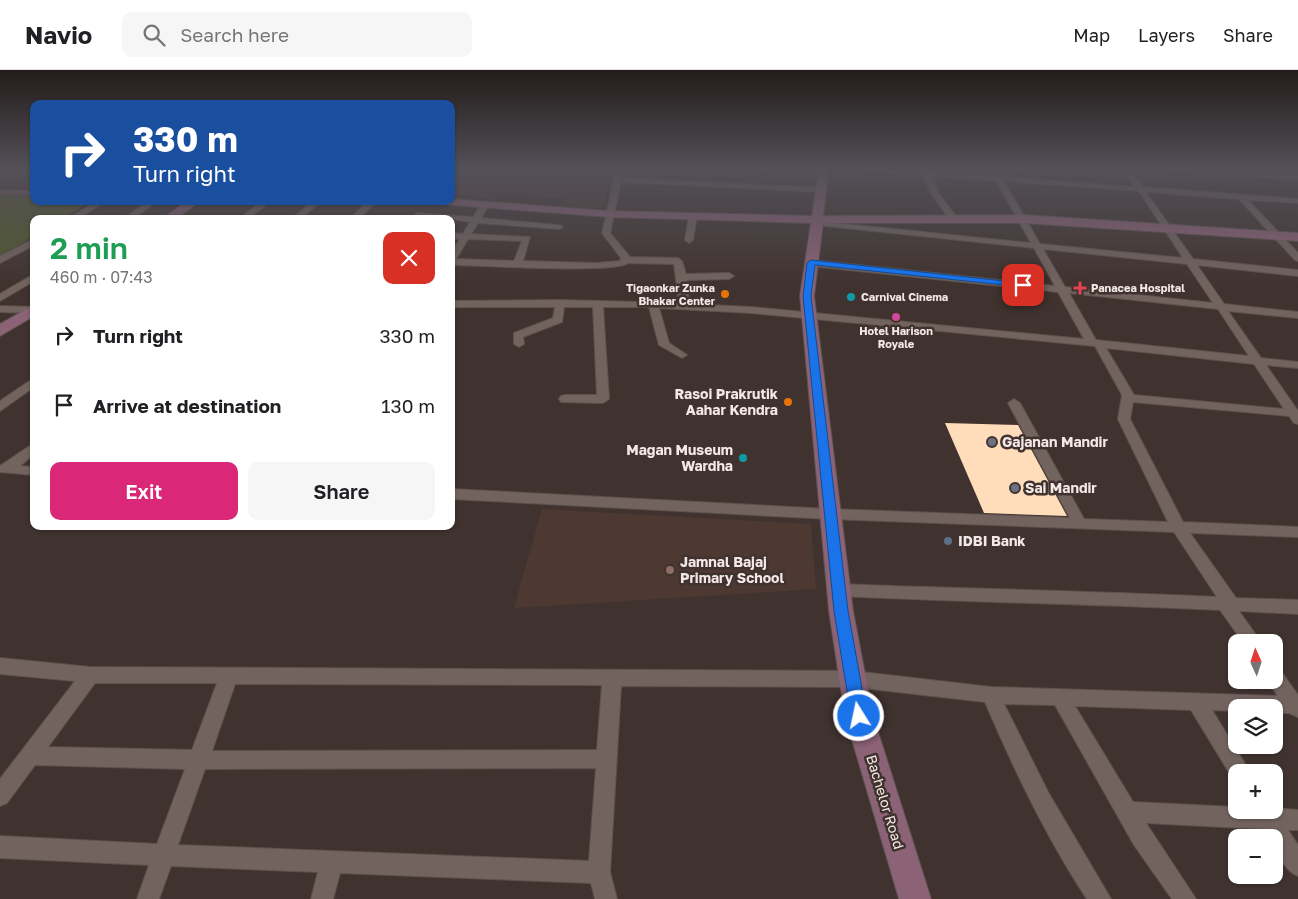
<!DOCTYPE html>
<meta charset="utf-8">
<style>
:root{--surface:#fff;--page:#f6f6f6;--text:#202124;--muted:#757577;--line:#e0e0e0;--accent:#db2777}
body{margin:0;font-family:"Golos Text",sans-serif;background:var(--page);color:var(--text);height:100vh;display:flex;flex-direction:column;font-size:19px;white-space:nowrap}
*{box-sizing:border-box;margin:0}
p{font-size:16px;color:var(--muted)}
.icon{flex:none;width:28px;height:28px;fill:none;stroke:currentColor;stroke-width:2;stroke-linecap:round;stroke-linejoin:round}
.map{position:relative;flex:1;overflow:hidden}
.panel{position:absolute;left:30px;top:145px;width:425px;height:315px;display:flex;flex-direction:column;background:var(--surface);border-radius:10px;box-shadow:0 1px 4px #0004}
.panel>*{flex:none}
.hud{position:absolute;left:30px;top:30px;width:425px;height:105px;border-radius:10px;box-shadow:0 1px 4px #0004;background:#1a4fa0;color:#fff;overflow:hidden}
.needle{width:32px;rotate:357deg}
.controls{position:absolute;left:1228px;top:564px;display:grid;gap:10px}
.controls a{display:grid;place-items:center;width:55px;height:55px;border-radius:10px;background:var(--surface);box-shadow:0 1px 4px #0004;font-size:25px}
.pin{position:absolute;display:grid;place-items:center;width:42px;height:42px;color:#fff;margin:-21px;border-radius:10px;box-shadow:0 2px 8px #0006}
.me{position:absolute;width:55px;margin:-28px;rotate:350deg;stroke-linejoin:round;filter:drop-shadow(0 0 4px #0008)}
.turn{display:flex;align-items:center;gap:18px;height:105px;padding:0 20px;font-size:22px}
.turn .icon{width:65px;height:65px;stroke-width:2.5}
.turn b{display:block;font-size:35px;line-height:42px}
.round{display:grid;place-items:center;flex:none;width:52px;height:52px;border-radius:10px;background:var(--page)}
.head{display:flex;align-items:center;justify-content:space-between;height:85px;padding:0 20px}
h1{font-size:30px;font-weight:600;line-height:38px;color:#1e9e55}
.button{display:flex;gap:10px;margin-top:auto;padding:10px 20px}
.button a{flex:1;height:58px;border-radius:10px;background:var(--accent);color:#fff;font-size:20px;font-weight:600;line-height:58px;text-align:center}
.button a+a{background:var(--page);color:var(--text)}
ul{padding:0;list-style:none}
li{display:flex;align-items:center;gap:15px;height:70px;padding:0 20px}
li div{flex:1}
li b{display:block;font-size:19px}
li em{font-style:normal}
header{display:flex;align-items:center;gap:30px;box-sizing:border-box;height:70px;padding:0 25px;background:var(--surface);border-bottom:1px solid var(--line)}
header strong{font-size:24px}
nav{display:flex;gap:28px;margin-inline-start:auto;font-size:18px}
.search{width:350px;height:45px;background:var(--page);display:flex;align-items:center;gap:12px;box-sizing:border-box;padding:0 18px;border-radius:10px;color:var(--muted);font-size:19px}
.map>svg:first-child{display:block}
.built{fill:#4d3932}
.green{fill:#51582b}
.building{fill:#ffdcba}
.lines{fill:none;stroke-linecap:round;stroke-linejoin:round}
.street-casing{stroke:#5c514d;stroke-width:2}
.secondary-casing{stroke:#5c514d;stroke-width:2}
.street{fill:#72635e;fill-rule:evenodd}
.secondary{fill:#8c6277;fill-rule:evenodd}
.route{fill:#1a73e8;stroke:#114b97}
.health-dot{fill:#e0444e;stroke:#40332f;stroke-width:2}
.food-dot{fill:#e8710a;stroke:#40332f;stroke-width:2}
.culture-dot{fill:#0f9aa8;stroke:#40332f;stroke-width:2}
.hotel-dot{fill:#d1479c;stroke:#40332f;stroke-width:2}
.worship-dot{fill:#6b7280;stroke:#40332f;stroke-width:2}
.service-dot{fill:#5c6f8a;stroke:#40332f;stroke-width:2}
.education-dot{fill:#8d6e63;stroke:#40332f;stroke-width:2}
.labels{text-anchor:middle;stroke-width:5;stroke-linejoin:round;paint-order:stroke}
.far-poi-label{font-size:11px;font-weight:bold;fill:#f2e9e6;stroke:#40332f;text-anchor:start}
.poi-label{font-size:14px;font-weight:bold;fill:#f2e9e6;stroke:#40332f;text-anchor:start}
.street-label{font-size:14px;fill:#f2e9e6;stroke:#40332f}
</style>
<header>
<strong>Navio</strong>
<div class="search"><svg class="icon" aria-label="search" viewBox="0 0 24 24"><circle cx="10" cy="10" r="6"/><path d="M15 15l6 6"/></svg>Search here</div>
<nav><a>Map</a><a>Layers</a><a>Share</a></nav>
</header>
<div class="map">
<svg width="1298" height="829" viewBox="0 0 1298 829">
<rect width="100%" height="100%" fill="#40332f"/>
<g class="built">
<path d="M 451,99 L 611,99 L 605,135 L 596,139 L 560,136 L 566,129 L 501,124 L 495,130 L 451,124 Z"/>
<path d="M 542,439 L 811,454 L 816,519 L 514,538 Z"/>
</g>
<path class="green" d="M 0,125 L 34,126 L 34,131 L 91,131 L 62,149 L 34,149 L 34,166 L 0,186 Z"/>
<path class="building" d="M 945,353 L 1018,355 L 1067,446 L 984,443 Z"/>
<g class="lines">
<defs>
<g id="street">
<path d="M 615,99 L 621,99 L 622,108 L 821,118 L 825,120 L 821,122 L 621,112 L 610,163 L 630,187 L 678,188 L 682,191 L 686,204 L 729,203 L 734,206 L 729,209 L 687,210 L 689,234 L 751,237 L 1084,269 L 1058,222 L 811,196 L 807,193 L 811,190 L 1055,216 L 1034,178 L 816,155 L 812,153 L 816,151 L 1031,173 L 996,111 L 930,106 L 940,125 L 958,149 L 954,151 L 951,151 L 932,125 L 923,105 L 865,101 L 862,99 L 994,106 L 991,102 L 995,100 L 1001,107 L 1135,117 L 1124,99 L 1130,99 L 1143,117 L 1298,129 L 1298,133 L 1248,130 L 1298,183 L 1298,191 L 1295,190 L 1239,129 L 1146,122 L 1193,189 L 1298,200 L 1298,206 L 1197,195 L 1224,234 L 1298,242 L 1298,248 L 1228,241 L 1261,288 L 1298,292 L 1298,298 L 1266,295 L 1298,341 L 1298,354 L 1294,353 L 1289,346 L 1133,332 L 1130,349 L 1183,452 L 1298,457 L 1298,467 L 1190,463 L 1236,528 L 1298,530 L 1298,544 L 1239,541 L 1261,572 L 1243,572 L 1220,540 C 1093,534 966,532 839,526 L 833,524 L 831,520 L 833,516 L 839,514 C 965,519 1091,521 1217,527 L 1174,462 L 830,449 L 451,429 L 451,419 L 830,439 L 1070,448 L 1008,333 L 1014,329 L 1020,333 L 1084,449 L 1168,452 L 1118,349 L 1122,325 L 1095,276 L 751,243 L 659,238 L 669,273 L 687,285 L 682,288 L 659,275 L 649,237 L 603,237 L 609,329 L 603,333 L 561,332 L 559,329 L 561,326 L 565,325 L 597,325 L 593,237 L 564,237 L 562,252 L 523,267 L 524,274 L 519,277 L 514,274 L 514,263 L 553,248 L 555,237 L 451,237 L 451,231 L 560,230 L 679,233 L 674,194 L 628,193 C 615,204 477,195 451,195 L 451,183 L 460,169 L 451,169 L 451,163 L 463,164 L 470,152 L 451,149 L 410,149 L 417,143 L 473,147 L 481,134 L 484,134 L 488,136 L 481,148 L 559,155 L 563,157 L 559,159 L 478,153 L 471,164 L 530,167 L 523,191 L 596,193 L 620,191 L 621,188 L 602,163 L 614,110 ZM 1004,111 L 1139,121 L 1183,188 L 1040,174 ZM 468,169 L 522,171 L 514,191 L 456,189 ZM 1043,179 L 1187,194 L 1213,233 L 1065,217 ZM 1069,223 L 1218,239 L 1249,286 L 1096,270 ZM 1106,278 L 1254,294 L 1284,339 L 1134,325 Z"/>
<path d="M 1172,99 L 1298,106 L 1298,110 L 1175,101 Z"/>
<path d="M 0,120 L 34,121 L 34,125 L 0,124 Z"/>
<path d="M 96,131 L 106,131 L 78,149 L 68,149 Z"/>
<path d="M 148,131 L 158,131 L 133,149 L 123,149 Z"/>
<path d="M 262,131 L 271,131 L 248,149 L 239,149 Z"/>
<path d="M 312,131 L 321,131 L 301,149 L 292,149 Z"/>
<path d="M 368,131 L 377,131 L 359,149 L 350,149 Z"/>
<path d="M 693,144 L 697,146 L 693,170 L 689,173 L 685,170 L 689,146 Z"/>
<path d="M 34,169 L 34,175 L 0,193 L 0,186 Z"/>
<path d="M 34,204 L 34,211 L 0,231 L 0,224 Z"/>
<path d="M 0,236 L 34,237 L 34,243 L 0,242 Z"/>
<path d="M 34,308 L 34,317 L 0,341 L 0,331 Z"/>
<path d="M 34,373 L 34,384 L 20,396 L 34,397 L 34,405 L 0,402 L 0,396 Z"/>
<path d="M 0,588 L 90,597 L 853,601 L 991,617 L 1278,626 L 1267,610 L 1274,610 L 1274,597 L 1280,600 L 1298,625 L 1298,647 L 1289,643 L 1274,643 L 1274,638 L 1236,638 L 1236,641 L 1212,640 L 1250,702 L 1236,702 L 1236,710 L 1233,709 L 1191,640 L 1075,636 L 1133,732 L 1236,737 L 1236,740 L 1274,740 L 1274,738 L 1298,740 L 1298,760 L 1288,760 L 1298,775 L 1298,806 C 1285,801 1274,781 1274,768 L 1268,768 L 1263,759 L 1146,753 L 1196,829 L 1172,829 L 1134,775 L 1055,635 L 1004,634 L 1048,722 L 1111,829 L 1087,829 C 1046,767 1014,700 985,632 L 853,617 L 621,616 L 610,802 L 617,829 L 595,829 L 591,813 L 340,803 L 333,829 L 311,829 L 318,802 L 171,796 L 159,829 L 137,829 L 149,795 L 0,788 L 0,766 L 157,774 L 185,699 L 35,695 L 7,733 L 0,736 L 0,709 L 75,611 L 0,604 ZM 95,613 L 217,613 L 192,680 L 48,677 ZM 235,614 L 602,615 L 597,680 L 212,681 ZM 596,698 L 589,791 L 178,775 L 205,699 Z"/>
</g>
<g id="secondary">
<path d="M 819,99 L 829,99 L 823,146 L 1024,145 L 1298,163 L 1298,171 L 1024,153 L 823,153 L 814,226 L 853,541 L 873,646 L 931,829 L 899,829 L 845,646 L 829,541 L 800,226 L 811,153 L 609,147 L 439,134 L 434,131 L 451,131 L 451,129 L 609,141 L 812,146 Z"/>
<path d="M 187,131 L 200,131 L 176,149 L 162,149 Z"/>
<path d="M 34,235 L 34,246 L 0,266 L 0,254 Z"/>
</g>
</defs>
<use href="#street" class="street-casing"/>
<use href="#secondary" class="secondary-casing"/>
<use href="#street" class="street"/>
<use href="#secondary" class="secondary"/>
</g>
<linearGradient id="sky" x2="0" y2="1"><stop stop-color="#231c1a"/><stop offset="0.46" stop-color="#535058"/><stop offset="1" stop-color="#535058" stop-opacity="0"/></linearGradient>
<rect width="1298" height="215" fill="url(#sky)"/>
<path class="route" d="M 811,190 L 1023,213 L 1027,215 L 1023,217 L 815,195 L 811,226 L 848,541 L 867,646 L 865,651 L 859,653 L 854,651 L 851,646 L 834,541 L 803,226 L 807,193 Z"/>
<path class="health-dot" d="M1077.5 210.5h5v5h5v5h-5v5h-5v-5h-5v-5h5z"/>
<g class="food-dot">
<circle cx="725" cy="224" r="5"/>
<circle cx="788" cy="332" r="5"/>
</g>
<g class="culture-dot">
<circle cx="851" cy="227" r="5"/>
<circle cx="743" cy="388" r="5"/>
</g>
<circle class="hotel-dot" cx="896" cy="247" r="5"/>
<g class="worship-dot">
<circle cx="992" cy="372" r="5"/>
<circle cx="1015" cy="418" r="5"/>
</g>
<circle class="service-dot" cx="948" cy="471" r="5"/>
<circle class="education-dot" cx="670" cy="500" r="5"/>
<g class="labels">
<g class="far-poi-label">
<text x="715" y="222" text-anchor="end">Tigaonkar Zunka<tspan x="715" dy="13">Bhakar Center</tspan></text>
<text x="1091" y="222">Panacea Hospital</text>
<text x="861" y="231">Carnival Cinema</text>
<text x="896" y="265" text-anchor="middle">Hotel Harison<tspan x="896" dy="13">Royale</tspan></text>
</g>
<g class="poi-label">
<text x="778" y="329" text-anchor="end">Rasoi Prakrutik<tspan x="778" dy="16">Aahar Kendra</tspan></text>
<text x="1002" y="377">Gajanan Mandir</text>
<text x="733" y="385" text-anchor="end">Magan Museum<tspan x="733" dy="16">Wardha</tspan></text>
<text x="1025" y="423">Sai Mandir</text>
<text x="958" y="476">IDBI Bank</text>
<text x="680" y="497">Jamnal Bajaj<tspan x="680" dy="16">Primary School</tspan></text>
</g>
<g class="street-label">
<text transform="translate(885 732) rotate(73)" y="5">Bachelor Road</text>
</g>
</g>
</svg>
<div class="controls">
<a><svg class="needle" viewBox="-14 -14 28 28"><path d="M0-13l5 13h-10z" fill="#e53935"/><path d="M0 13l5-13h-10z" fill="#757577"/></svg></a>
<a><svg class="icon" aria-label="layers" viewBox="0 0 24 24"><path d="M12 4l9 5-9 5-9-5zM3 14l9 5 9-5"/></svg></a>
<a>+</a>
<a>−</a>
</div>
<div class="pin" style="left:1023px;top:215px;background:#d93025"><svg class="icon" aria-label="arrive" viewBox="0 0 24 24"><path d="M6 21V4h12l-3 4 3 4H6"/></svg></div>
<svg class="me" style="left:859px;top:646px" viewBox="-20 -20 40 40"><circle r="17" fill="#1a73e8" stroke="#fff" stroke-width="3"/><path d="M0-11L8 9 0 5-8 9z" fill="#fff"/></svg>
<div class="hud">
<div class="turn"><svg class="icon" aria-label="right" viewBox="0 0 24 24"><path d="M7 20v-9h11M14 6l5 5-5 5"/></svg><div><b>330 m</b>Turn right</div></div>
</div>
<section class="panel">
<div class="head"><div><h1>2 min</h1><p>460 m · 07:43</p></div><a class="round" style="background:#d93025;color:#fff"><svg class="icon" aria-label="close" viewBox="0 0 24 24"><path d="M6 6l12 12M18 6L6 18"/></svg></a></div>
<ul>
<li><svg class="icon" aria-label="right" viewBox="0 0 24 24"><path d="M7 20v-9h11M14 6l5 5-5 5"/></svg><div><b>Turn right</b></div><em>330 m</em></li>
<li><svg class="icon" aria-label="arrive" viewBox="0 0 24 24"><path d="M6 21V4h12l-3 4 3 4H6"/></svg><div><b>Arrive at destination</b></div><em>130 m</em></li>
</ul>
<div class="button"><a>Exit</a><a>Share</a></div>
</section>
</div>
